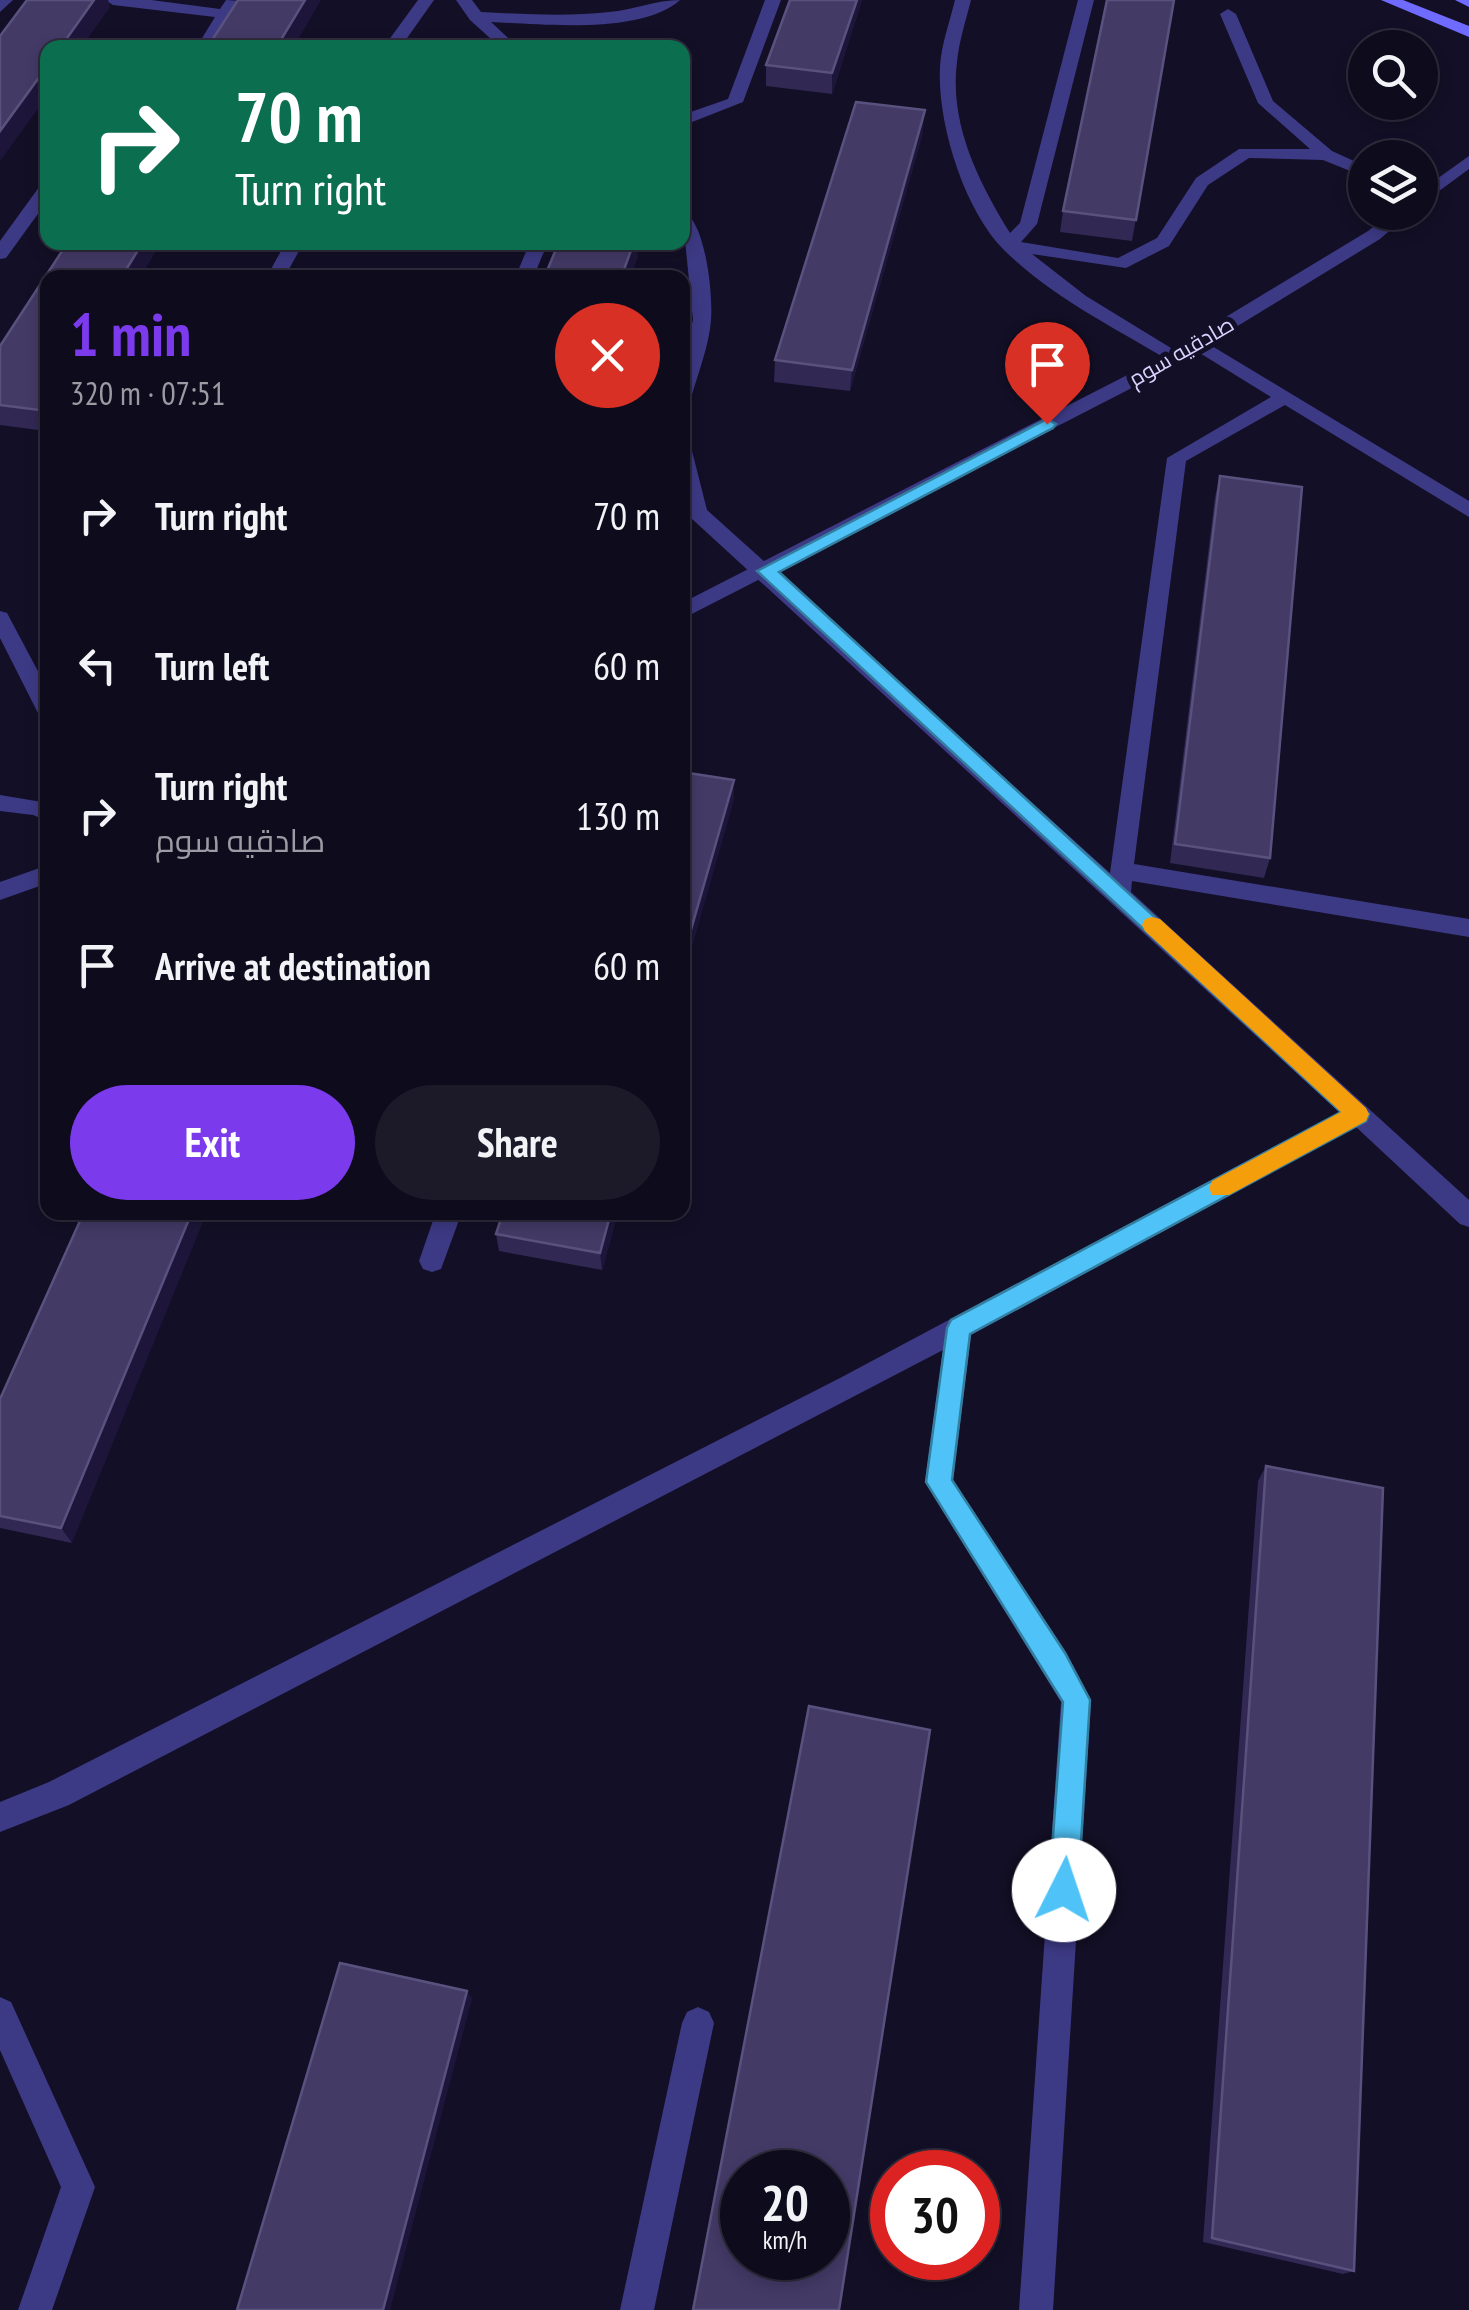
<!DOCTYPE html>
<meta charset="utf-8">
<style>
:root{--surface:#0e0b1c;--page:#1c1929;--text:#f1f3f6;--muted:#9b9ba3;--line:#2e2b3b;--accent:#7c3aed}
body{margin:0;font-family:"PT Sans Narrow",Cairo,sans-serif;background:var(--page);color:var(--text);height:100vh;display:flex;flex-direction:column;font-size:38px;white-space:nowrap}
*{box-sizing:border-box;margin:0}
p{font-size:32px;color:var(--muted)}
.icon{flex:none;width:55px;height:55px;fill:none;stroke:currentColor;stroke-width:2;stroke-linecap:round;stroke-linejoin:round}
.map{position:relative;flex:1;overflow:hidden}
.side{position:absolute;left:40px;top:270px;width:650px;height:950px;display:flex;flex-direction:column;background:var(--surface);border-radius:20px;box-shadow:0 5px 15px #0003,0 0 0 2px var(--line)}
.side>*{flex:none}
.hud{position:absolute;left:40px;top:40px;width:650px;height:210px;border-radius:20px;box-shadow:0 5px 15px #0003,0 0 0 2px var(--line);background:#0b6e4f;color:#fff;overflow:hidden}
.buttons{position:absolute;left:1348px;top:30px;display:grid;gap:20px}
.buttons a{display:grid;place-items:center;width:90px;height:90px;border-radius:50%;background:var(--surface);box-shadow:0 5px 15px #0003,0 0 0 2px var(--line);font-size:50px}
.speed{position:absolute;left:720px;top:2150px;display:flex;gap:20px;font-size:50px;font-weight:700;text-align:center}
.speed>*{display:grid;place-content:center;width:130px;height:130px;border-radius:50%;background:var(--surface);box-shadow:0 5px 15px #0003,0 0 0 2px var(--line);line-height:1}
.speed small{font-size:25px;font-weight:400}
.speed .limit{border:15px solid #d22;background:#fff;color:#111}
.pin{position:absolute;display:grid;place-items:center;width:85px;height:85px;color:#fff;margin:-102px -42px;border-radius:50% 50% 50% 0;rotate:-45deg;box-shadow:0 0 10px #0007}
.pin .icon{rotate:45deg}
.me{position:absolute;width:110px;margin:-55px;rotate:4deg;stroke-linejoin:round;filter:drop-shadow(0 0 8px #0008)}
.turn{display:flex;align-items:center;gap:35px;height:210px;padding:0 30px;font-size:45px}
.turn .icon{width:130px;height:130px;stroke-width:2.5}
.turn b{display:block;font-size:70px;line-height:85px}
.round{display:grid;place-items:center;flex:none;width:105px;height:105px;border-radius:52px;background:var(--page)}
.head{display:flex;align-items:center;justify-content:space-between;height:170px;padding:0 30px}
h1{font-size:60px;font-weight:700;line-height:75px;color:var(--accent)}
.button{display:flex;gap:20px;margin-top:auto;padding:20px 30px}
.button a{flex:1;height:115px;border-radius:60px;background:var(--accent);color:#fff;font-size:40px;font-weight:700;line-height:115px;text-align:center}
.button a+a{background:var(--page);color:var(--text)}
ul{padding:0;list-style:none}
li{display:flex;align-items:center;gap:30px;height:150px;padding:0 30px}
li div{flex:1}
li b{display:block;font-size:38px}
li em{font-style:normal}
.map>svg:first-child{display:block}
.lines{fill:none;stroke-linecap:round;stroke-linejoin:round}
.minor{fill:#3d3a85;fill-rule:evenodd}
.tertiary{fill:#3d3a85;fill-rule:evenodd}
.secondary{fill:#6f6bff;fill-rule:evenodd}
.wall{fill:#312854}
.shaded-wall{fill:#1d163a}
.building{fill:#433a66;stroke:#5a527e;stroke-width:2.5;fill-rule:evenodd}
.route{fill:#4fc3f7;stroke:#337fa1;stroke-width:2.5}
.slow{fill:#f59e0b}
.labels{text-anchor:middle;stroke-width:10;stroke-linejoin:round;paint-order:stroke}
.far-street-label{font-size:22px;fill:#d9d4ff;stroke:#130f26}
</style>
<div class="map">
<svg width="1469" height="2310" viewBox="0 0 1469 2310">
<rect width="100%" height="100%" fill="#130f26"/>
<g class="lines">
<g class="minor">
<path d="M 0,0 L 13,0 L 0,12 Z"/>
<path d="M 105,0 L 151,0 L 220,9 L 226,0 L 241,1 L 212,48 L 196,48 L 215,17 L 113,5 Z"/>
<path d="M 418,0 L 434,0 L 400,48 L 383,48 Z"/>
<path d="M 456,0 L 472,0 L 481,12 C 523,14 567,17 609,12 C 634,10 656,0 680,0 C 641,35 541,24 491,22 L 519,48 L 501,48 L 470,20 Z"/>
<path d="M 765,0 L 781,0 L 743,102 L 682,126 L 682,115 L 728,99 Z"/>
<path d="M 955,0 L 971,0 C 966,20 959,41 957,62 C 949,124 979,183 1010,233 L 1020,223 L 1078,0 L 1094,0 L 1037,224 L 1021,242 L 1118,258 L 1157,238 L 1196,178 L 1239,149 L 1310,149 L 1258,103 L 1220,14 L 1228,9 L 1236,14 L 1273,101 L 1332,151 L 1365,166 L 1365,177 L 1323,160 L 1249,158 L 1208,185 L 1169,246 L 1126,268 L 1032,254 L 1086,296 L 1184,356 L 1182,360 L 1168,360 C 1113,327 1050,296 1004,250 C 964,210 937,123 940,67 C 941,45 950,21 955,0 Z"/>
<path d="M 48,182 L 48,200 L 6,258 L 0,259 L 0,241 L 42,183 Z"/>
<path d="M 682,210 C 706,221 713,295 711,320 C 709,346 698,373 691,398 L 682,404 L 682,360 L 693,320 Z"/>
<path d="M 286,242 L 304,242 L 284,278 L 266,278 Z"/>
<path d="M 530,242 L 548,242 L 533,278 L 515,278 Z"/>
<path d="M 1197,337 L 1469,501 L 1469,517 L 1285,405 L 1186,461 L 1134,864 L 1469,919 L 1469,937 L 1132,881 L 1131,892 L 1469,1200 L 1469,1227 L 1460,1224 L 1356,1127 L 971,1335 L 953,1480 L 1066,1652 L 1091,1700 L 1053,2310 L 1019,2310 L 1061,1702 L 925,1482 L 943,1350 L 69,1805 L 0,1832 L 0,1802 L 49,1782 L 840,1378 L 1339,1112 L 691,518 L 682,491 L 682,445 L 692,451 L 707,510 L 1110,873 L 1167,458 L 1271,397 L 1190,347 L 1190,339 Z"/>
<path d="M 0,611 L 7,613 L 48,690 L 48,720 L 40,717 L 0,638 Z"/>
<path d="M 0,795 L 48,803 L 48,821 L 33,815 L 0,811 Z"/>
<path d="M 436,1212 L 462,1212 L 441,1269 L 432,1272 L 423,1269 L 419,1261 Z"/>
<path d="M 0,1997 L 11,2002 L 95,2187 L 52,2310 L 18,2310 L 61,2187 L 0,2050 Z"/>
<path d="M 698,2007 L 709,2012 L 714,2023 L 654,2310 L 620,2310 L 682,2023 L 687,2012 Z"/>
</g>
<g class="tertiary">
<path d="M 1469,156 L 1469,169 L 1420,205 L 1420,191 Z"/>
<path d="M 1392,212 L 1411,212 L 1380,239 L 1159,374 L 682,619 L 682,603 L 1145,366 L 1368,231 Z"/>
<path d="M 48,865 L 48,883 L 0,900 L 0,882 Z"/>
</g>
<g class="secondary">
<path d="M 1381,0 L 1403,0 L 1469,26 L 1469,37 Z"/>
<path d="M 1455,0 L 1469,0 L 1469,7 Z"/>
</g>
</g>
<g class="wall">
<path d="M 790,0 L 862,0 L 832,94 L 766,86 L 766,65 Z"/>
<path d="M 1174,0 L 1132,241 L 1060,232 L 1063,211 Z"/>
<path d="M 923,132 L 850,391 L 774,382 L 775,360 Z"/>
<path d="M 68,242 L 161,242 L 46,431 L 0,425 L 0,346 Z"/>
<path d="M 1220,476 L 1270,858 L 1264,878 L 1170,863 L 1215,497 Z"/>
<path d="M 503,1212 L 618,1212 L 602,1270 L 499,1251 L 496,1234 Z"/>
<path d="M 0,1399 L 72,1543 L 0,1528 Z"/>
<path d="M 1266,1466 L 1354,2271 L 1343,2274 L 1203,2242 L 1258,1481 Z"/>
</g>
<g class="shaded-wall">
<path d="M 94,0 L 108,0 L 110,7 L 81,48 L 60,48 Z"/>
<path d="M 305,0 L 321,0 L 293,48 L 276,48 Z"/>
<path d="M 857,0 L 862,0 L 832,94 L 832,73 Z"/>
<path d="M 48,65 L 48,95 L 0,161 L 0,131 Z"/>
<path d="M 925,110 L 923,132 L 850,391 L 852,370 Z"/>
<path d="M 143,242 L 161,242 L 140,278 L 121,278 Z"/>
<path d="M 634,242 L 637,242 L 638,257 L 630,278 L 621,278 Z"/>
<path d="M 48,396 L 48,429 L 46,431 L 39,410 Z"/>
<path d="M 734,780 L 734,800 L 682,982 L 682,961 Z"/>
<path d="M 192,1212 L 207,1212 L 72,1543 L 61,1528 Z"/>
<path d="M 611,1212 L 618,1212 L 602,1270 L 600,1253 Z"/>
<path d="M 467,1991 L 472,1999 L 390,2310 L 383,2310 Z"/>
</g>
<g class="building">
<path d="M 27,0 L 94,0 L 60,48 L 48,48 L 48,65 L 0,131 L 0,36 Z"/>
<path d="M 238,0 L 305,0 L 276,48 L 207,48 Z"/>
<path d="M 790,0 L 857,0 L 832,73 L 766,65 Z"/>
<path d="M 1107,0 L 1174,0 L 1136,220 L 1063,211 Z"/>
<path d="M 856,102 L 925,110 L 852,370 L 775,360 Z"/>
<path d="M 68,242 L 143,242 L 121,278 L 48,278 L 48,396 L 39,410 L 0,405 L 0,346 Z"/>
<path d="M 559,242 L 634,242 L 621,278 L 544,278 Z"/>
<path d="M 1220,476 L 1302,487 L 1270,858 L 1175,844 Z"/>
<path d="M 682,772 L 734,780 L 682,961 Z"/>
<path d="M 84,1212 L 192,1212 L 61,1528 L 0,1516 L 0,1399 Z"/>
<path d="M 503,1212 L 611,1212 L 600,1253 L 496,1234 Z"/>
<path d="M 1266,1466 L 1383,1488 L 1354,2271 L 1212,2238 Z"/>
<path d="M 809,1706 L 930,1730 L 839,2310 L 693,2310 ZM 742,2172 L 828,2172 L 828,2258 L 742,2258 Z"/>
<path d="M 340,1963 L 467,1991 L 383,2310 L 237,2310 Z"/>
</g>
<path class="route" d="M 1047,419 L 1056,424 L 1053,428 L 779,572 L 1369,1114 L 1366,1121 L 970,1334 L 952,1480 L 1065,1653 L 1090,1700 L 1078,1890 L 1073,1900 L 1064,1905 L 1054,1900 L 1049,1890 L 1063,1702 L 926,1482 L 947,1328 L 951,1320 L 1341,1112 L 757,571 Z"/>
<path class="slow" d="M 1152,917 L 1160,919 L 1366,1108 L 1369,1114 L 1366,1121 L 1229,1195 L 1212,1195 L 1209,1188 L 1212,1181 L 1341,1112 L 1145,931 L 1142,925 L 1145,919 Z"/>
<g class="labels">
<g class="far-street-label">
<text transform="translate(1181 351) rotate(-30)" y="8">صادقیه سوم</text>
</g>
</g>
</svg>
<div class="buttons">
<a><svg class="icon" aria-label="search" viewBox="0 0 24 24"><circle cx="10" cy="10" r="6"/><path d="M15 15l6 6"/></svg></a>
<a><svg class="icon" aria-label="layers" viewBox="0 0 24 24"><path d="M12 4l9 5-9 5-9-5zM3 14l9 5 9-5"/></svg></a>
</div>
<div class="speed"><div>20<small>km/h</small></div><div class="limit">30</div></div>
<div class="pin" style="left:1047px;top:424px;background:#d93025"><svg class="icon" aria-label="arrive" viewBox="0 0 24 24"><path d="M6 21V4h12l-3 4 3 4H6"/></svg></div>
<svg class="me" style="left:1064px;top:1890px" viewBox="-20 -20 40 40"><circle r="19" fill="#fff"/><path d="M0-13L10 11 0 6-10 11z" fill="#4fc3f7"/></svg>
<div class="hud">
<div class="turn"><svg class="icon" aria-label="right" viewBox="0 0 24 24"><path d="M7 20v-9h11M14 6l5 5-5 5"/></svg><div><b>70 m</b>Turn right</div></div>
</div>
<section class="side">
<div class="head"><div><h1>1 min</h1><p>320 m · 07:51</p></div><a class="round" style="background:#d93025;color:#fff"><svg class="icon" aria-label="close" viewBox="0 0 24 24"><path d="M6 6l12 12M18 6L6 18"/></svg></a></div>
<ul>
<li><svg class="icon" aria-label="right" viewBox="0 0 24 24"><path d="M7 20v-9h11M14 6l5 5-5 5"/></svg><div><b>Turn right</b></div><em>70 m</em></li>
<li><svg class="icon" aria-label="left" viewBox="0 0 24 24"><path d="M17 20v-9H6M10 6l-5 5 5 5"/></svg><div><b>Turn left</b></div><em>60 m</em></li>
<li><svg class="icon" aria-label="right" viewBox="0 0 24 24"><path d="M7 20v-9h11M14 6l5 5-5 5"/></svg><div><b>Turn right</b><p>صادقیه سوم</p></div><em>130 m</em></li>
<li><svg class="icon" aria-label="arrive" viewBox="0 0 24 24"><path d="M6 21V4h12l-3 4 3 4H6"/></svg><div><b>Arrive at destination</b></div><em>60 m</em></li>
</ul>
<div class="button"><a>Exit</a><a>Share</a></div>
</section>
</div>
